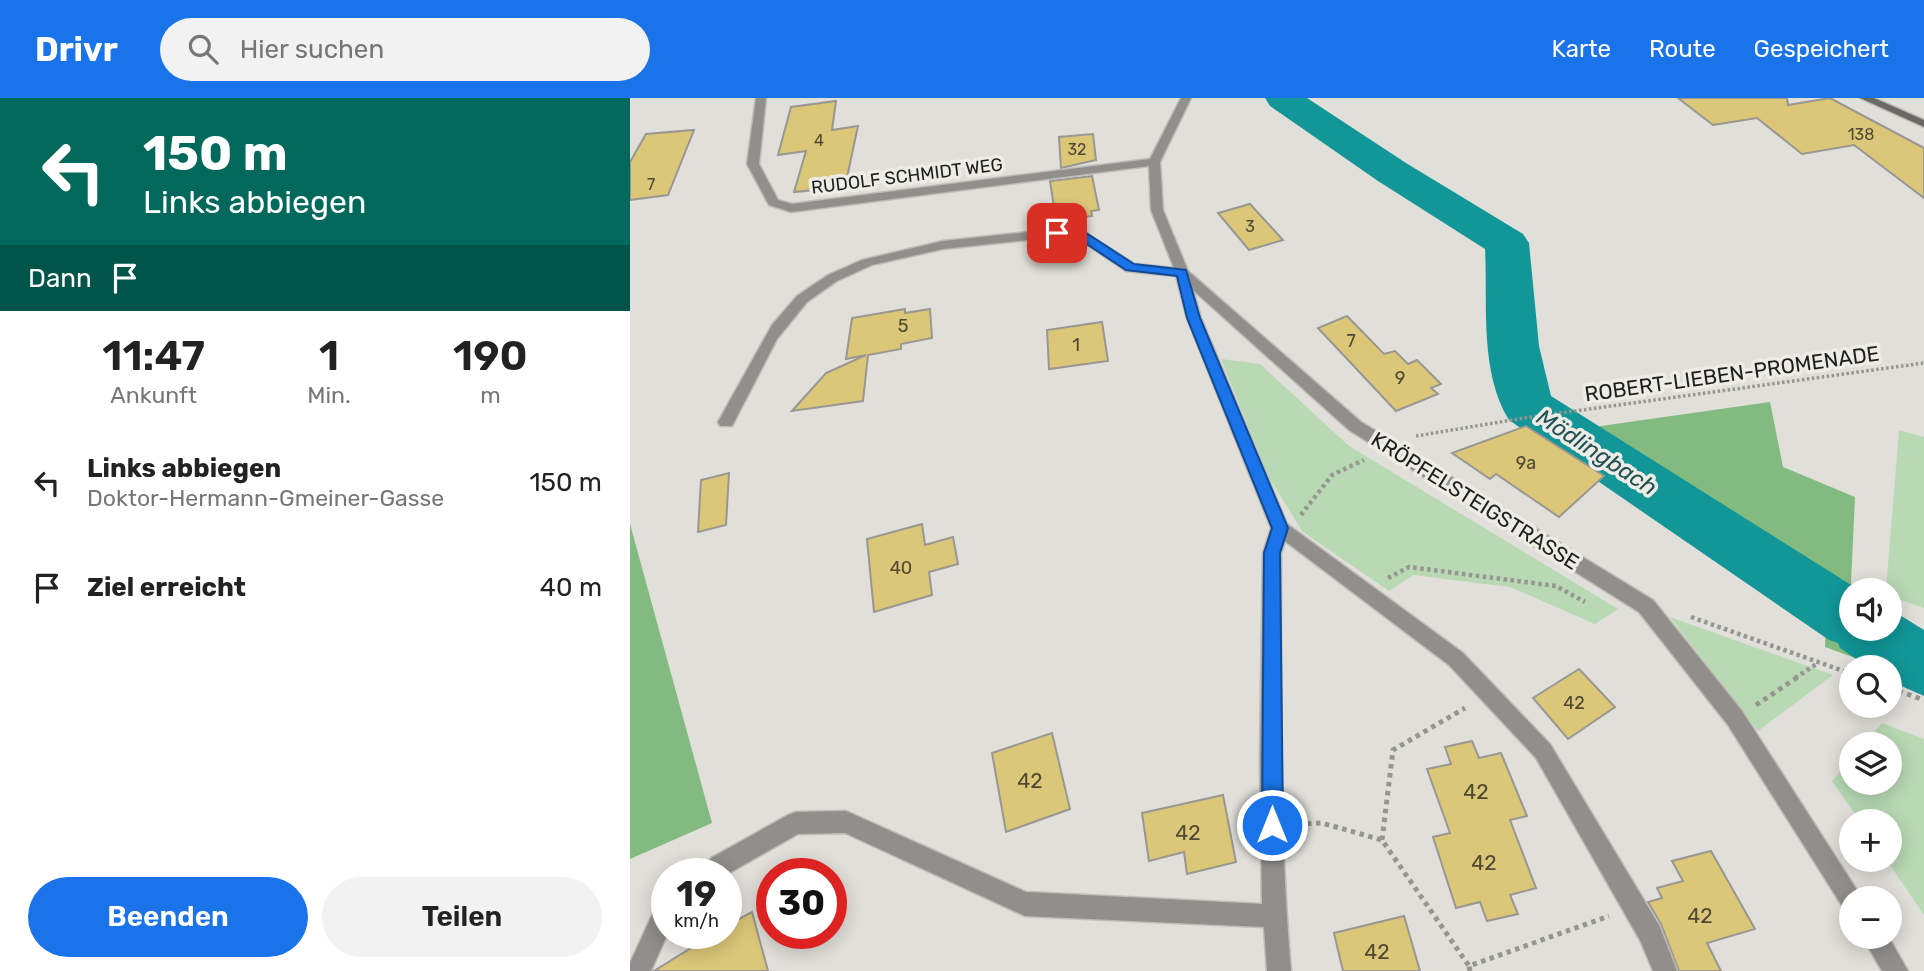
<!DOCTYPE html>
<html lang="de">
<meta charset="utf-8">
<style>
:root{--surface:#fff;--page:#f2f2f2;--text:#222;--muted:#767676;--accent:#1a73e8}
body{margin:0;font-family:Rubik,sans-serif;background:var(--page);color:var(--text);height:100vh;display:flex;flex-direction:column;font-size:26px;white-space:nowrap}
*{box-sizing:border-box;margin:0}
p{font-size:23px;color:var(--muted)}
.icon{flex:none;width:38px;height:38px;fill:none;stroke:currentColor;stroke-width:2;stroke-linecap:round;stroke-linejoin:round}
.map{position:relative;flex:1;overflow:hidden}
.side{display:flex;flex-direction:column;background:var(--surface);width:630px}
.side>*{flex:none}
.banner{background:#00695c;color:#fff;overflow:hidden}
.controls{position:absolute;left:1209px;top:480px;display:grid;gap:14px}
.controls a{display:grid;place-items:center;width:63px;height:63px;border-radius:50%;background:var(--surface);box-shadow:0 4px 18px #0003;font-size:35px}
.speed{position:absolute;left:21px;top:760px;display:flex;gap:14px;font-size:35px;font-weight:700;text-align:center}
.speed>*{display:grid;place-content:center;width:91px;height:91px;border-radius:50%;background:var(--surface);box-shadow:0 4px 18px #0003;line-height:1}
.speed small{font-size:18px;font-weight:400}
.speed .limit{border:10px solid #d22;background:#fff;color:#111}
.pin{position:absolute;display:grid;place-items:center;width:60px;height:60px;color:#fff;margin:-30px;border-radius:14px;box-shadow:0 4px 10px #0006}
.me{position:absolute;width:77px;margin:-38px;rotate:0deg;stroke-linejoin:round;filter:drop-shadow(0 0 5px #0008)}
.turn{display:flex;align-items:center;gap:24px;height:147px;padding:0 28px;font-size:32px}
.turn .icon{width:91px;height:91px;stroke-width:2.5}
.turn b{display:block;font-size:49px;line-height:60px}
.then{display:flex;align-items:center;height:66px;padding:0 28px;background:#0003;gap:14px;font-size:26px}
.eta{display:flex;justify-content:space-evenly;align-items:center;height:119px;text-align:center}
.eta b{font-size:42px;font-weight:600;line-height:49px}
.cta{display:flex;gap:14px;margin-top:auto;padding:14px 28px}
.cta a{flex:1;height:80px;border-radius:42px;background:var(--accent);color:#fff;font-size:28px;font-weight:600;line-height:80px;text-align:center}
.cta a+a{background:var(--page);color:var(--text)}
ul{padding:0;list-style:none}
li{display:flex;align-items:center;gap:21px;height:105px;padding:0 28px}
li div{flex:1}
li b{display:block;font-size:26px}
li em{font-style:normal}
header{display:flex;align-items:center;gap:42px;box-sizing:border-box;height:98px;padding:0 35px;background:var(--accent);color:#fff}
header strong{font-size:33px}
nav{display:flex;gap:38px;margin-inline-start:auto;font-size:24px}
.search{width:490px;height:63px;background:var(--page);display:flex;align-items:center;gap:18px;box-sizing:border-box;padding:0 24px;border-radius:38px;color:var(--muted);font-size:26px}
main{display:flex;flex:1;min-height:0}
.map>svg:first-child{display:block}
.green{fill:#b8d9b4}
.forest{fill:#83ba7f}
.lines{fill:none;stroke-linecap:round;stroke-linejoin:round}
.river{fill:#129697;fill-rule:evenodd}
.building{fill:#dcc779;stroke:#989791;stroke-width:2}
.minor-casing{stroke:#bdbcb7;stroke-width:3}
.secondary-casing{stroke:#bdbcb7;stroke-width:3}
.path-far2{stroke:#969691;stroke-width:3.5;stroke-dasharray:2.5 2.5;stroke-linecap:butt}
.path-far1{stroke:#969691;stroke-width:4.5;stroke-dasharray:3.5 3.5;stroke-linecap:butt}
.path{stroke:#969691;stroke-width:5;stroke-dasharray:4.5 4.5;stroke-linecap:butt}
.minor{fill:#908f8c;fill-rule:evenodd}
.secondary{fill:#6a6965;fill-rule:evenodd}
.route{fill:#1a73e8;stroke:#114b97;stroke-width:2}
.labels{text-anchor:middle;stroke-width:7;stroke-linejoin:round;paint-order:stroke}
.far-number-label{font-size:16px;fill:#4e4934}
.far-street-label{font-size:18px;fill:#1f1f1d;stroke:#edece6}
.number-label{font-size:18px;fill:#4e4934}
.street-label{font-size:21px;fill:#1f1f1d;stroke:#edece6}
.near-number-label{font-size:21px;fill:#4e4934}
.water-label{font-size:23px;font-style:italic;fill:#225253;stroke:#edece6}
</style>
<header>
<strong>Drivr</strong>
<div class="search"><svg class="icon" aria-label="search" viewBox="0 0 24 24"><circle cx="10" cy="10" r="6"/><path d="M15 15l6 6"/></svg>Hier suchen</div>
<nav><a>Karte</a><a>Route</a><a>Gespeichert</a></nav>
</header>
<main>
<section class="side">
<div class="banner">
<div class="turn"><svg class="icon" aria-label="left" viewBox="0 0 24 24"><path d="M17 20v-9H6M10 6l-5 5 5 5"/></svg><div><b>150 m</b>Links abbiegen</div></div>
<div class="then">Dann<svg class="icon" aria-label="arrive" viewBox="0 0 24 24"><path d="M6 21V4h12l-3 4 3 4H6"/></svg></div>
</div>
<div class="eta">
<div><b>11:47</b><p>Ankunft</p></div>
<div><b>1</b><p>Min.</p></div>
<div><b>190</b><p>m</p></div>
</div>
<ul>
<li><svg class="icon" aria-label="left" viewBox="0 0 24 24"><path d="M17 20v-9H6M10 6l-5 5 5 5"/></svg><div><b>Links abbiegen</b><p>Doktor-Hermann-Gmeiner-Gasse</p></div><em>150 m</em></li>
<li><svg class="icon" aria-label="arrive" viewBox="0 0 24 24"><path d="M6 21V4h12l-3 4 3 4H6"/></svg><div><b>Ziel erreicht</b></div><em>40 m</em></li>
</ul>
<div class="cta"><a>Beenden</a><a>Teilen</a></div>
</section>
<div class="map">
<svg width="1294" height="873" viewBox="0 0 1294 873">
<rect width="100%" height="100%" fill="#e0dfd9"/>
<g class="green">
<path d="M 591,261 L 630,266 L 719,348 L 988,511 L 965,526 L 880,489 L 783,477 L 759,493 L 673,434 L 639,380 Z"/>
<path d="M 1269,332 L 1294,339 L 1294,510 L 1260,498 L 1260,492 L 1256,492 Z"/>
<path d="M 1040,519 L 1203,577 L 1128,633 Z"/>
<path d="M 1252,625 L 1294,641 L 1294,817 L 1256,761 L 1260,761 L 1260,723 L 1230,723 L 1202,683 L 1221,661 L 1222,684 L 1260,684 L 1260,646 L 1234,646 Z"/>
</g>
<g class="forest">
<path d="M 1140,304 L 1153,369 L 1225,399 L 1221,485 L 1229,492 L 1222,492 L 1222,530 L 1260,530 L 1260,516 L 1294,542 L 1294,584 L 1260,572 L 1260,569 L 1250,569 L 1195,549 L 1197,490 L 957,330 Z"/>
<path d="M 0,426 L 82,725 L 0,761 Z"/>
</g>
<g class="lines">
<path class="river" d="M 635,0 L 677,0 L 776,65 L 893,136 L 899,145 L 909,248 L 921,298 L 1229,492 L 1222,492 L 1222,530 L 1260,530 L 1260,511 L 1294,532 L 1294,598 L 1260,583 L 1260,569 L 1238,569 L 1210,550 L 1208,545 L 1199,542 L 879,322 C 849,273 858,206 855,151 L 748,83 L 640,8 Z"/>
</g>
<g class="building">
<path d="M 1048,0 L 1157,0 L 1158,7 L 1200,0 L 1294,50 L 1294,100 L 1224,47 L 1172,56 L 1127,20 L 1083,27 Z"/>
<path d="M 206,3 L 202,32 L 228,28 L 215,89 L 164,94 L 176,53 L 148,57 L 161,9 Z"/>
<path d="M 64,32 L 38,97 L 0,102 L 0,64 L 16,36 Z"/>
<path d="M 463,36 L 466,62 L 431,70 L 429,39 Z"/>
<path d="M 462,78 L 469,112 L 461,113 L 462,118 L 430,122 L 429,115 L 425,116 L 420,83 Z"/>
<path d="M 620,106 L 653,142 L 619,152 L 588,115 Z"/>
<path d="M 275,211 L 275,215 L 300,211 L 302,240 L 271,246 L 271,251 L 238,257 L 233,303 L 162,313 L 196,275 L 236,257 L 216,261 L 222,220 Z"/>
<path d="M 717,218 L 754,256 L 765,253 L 778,266 L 787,262 L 811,286 L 801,290 L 808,296 L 766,313 L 688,230 Z"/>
<path d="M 472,224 L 478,263 L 419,271 L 417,232 Z"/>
<path d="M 896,328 L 974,378 L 929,419 L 866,376 L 860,381 L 822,355 Z"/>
<path d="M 99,375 L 96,427 L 68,434 L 71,382 Z"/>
<path d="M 292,426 L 295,447 L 323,439 L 328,466 L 299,474 L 302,497 L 244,514 L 237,441 Z"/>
<path d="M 949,571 L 985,609 L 938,641 L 903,600 Z"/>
<path d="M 422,635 L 440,711 L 376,734 L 362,655 Z"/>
<path d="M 842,643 L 849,660 L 871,655 L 897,718 L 880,722 L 906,790 L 880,797 L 888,816 L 857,823 L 850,804 L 826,810 L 803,739 L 820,735 L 797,671 L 821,666 L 815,649 Z"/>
<path d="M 593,697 L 606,764 L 557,776 L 554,754 L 519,763 L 512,715 Z"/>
<path d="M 1081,753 L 1125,831 L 1077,845 L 1091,873 L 1049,873 L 1031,826 L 1018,804 L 1032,800 L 1027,790 L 1053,783 L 1042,763 Z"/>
<path d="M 122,814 L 138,873 L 24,873 L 85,835 L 96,835 L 96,828 Z"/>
<path d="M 774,818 L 790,873 L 713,873 L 704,835 Z"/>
</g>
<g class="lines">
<defs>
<g id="minor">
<path d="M 126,0 L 136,0 L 129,66 L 148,102 L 162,106 L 520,61 L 551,0 L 561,0 L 530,64 L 533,112 L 558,173 L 731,324 L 1023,502 L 1112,613 L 1232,800 L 1222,800 L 1222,815 L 1214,811 L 1098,627 L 1009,514 L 719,332 L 563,192 L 571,220 L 657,426 L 833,555 L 920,646 L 1029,827 L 1047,873 L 1023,873 L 1011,844 L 906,660 L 819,567 L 655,443 L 651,455 C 651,595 649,734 661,873 L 637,873 L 634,829 L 395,818 L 215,735 L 168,736 L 96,777 L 71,775 L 81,760 L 158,717 L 166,714 L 216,713 L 396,794 L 632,806 L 630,664 L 633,455 L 641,430 L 557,220 L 546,178 L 496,173 L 449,141 L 427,139 L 313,151 L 242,167 L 207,183 L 177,204 L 147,241 L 102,328 L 90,328 L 88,324 L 142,227 L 167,198 L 198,177 L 232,162 L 313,143 L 427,131 L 456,135 L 504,166 L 544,170 L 521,112 L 519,68 L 161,114 L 139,107 L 117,66 Z"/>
<path d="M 37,807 L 38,835 L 21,873 L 0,873 L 0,865 L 22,817 Z"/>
<path d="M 1232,838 L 1258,838 L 1278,873 L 1252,873 Z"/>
</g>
<path id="secondary" d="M 1230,0 L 1244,0 L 1294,22 L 1294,29 Z"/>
</defs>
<use href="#minor" class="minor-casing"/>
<use href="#secondary" class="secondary-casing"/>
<path class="path-far2" d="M 786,338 L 894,320 L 1294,265"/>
<g class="path-far1">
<path d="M 671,417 L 702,377 L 734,362"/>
<path d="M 758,480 L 779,469 L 926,488 L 955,504"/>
<path d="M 1061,519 L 1222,576"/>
<path d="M 1165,580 L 1188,565"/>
</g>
<g class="path">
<path d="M 1260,590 L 1294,602"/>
<path d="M 1126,607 L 1168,579"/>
<path d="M 668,726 L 692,725 L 752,742 L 839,868"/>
<path d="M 752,742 L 763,652 L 835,610"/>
<path d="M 840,873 L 839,868 L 979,818"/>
</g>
<use href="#minor" class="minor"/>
<use href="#secondary" class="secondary"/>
</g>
<path class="route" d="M 427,131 L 456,135 L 504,166 L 556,172 L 570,220 L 658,430 L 650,455 L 653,727 L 650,735 L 642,738 L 635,735 L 632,727 L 634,455 L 642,430 L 557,220 L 547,178 L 496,172 L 449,141 L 423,137 L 421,135 Z"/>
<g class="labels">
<g class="far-number-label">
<text x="1231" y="42">138</text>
<text x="189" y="48">4</text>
<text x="447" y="57">32</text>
<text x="21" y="92">7</text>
<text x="620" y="134">3</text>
</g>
<g class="far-street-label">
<text transform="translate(277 78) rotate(-7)" y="6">RUDOLF SCHMIDT WEG</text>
</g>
<g class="number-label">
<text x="273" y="234">5</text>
<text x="721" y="249">7</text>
<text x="446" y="253">1</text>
<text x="770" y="286">9</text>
<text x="896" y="371">9a</text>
<text x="271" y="476">40</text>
<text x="944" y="611">42</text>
</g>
<g class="street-label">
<text transform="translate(1102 276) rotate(-8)" y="7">ROBERT-LIEBEN-PROMENADE</text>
<text transform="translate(845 403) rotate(32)" y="7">KRÖPFELSTEIGSTRASSE</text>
</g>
<g class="near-number-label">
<text x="400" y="690">42</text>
<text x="846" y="701">42</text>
<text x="558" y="742">42</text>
<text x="854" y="772">42</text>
<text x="1070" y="825">42</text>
<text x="747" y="861">42</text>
</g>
<g class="water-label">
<text transform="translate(967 354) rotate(33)" y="8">Mödlingbach</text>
</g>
</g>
</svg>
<div class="controls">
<a><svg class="icon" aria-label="sound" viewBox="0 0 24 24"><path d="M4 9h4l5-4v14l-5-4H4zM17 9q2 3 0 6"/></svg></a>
<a><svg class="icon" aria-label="search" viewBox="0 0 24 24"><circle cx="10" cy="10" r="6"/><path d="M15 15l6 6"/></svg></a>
<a><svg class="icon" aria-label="layers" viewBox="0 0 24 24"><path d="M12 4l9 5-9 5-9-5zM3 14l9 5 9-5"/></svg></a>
<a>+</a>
<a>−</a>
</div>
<div class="speed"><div>19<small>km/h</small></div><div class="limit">30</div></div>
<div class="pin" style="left:427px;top:135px;background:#d93025"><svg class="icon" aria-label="arrive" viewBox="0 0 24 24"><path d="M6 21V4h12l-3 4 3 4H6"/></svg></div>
<svg class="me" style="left:642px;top:727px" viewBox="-20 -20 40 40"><circle r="17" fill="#1a73e8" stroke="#fff" stroke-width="3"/><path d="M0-11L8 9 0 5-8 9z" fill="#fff"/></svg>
</div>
</main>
